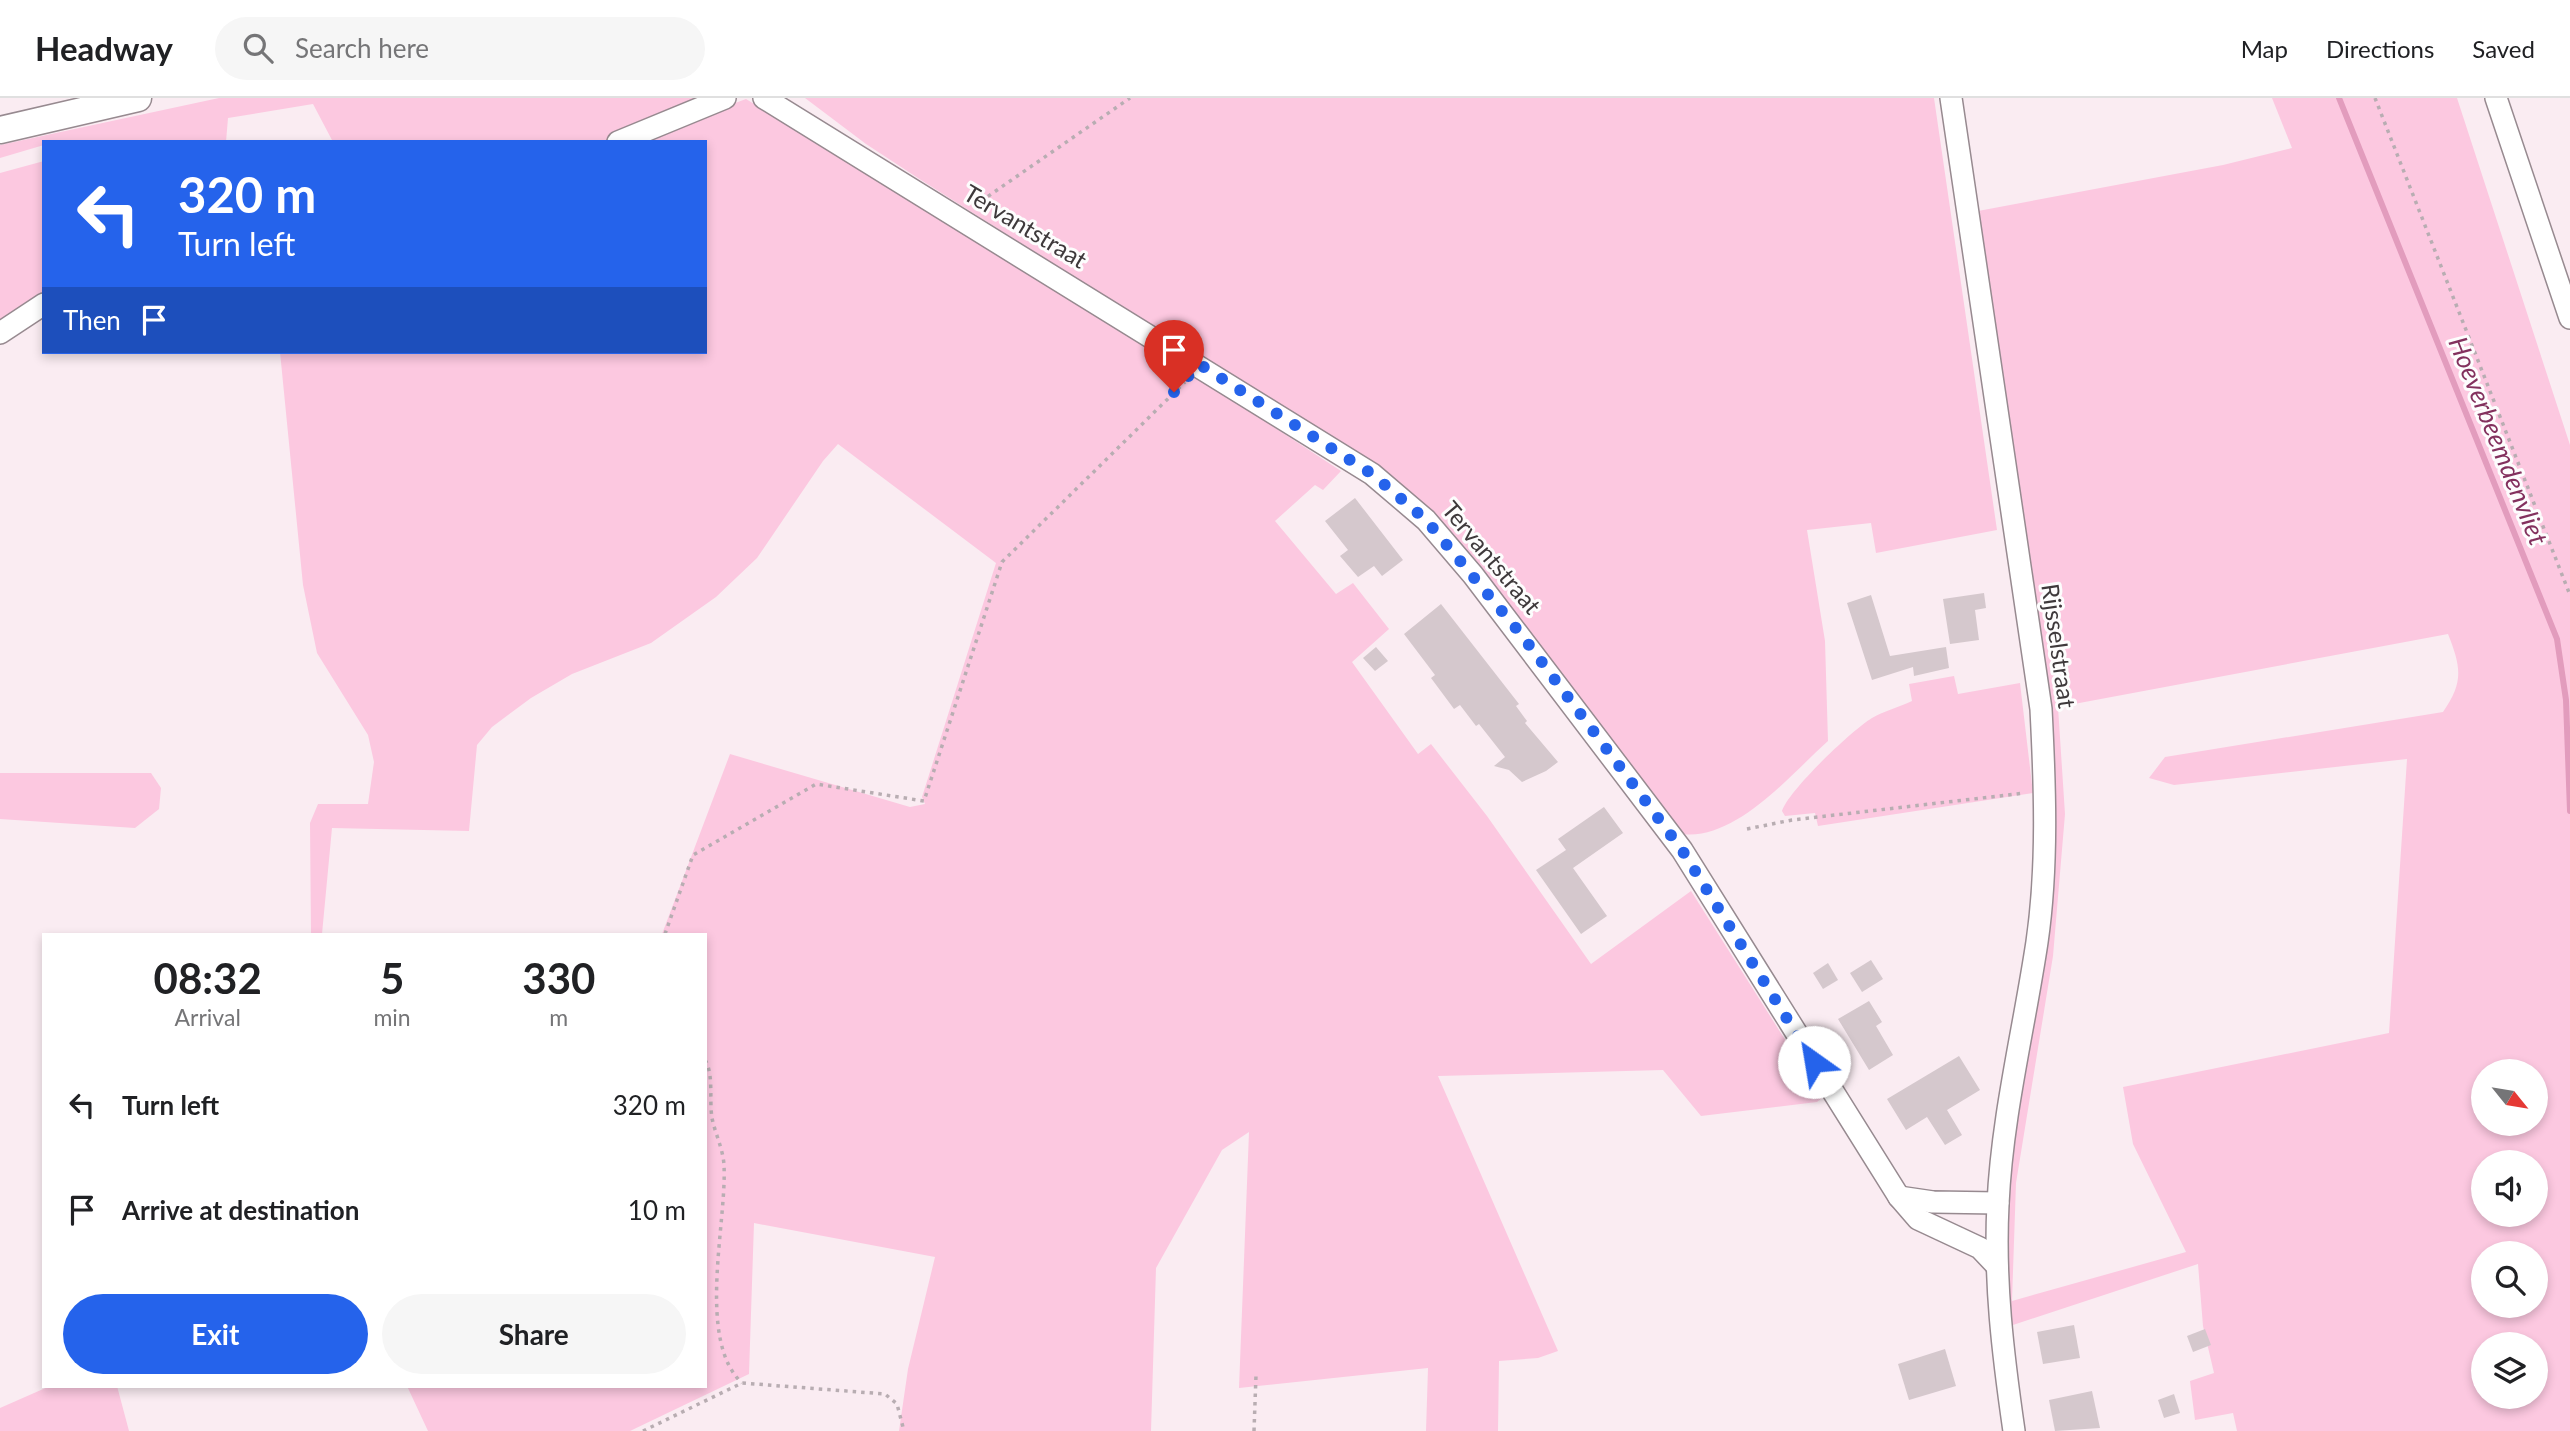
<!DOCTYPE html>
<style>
:root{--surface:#fff;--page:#f6f6f6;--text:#202124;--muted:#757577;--line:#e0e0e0;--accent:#2563eb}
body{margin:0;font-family:Lato,sans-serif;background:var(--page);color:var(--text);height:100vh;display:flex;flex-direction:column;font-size:26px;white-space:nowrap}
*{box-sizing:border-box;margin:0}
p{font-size:23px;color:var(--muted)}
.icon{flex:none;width:38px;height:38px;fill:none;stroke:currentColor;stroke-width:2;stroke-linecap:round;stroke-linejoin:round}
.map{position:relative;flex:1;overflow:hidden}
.drawer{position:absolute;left:42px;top:835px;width:665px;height:455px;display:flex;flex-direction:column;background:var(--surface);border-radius:0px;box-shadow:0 4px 10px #0003}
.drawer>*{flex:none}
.hud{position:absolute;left:42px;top:42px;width:665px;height:214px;border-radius:0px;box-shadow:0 4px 10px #0003;background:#2563eb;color:#fff;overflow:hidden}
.needle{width:46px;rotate:120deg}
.controls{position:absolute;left:2471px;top:961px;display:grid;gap:14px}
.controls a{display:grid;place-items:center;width:77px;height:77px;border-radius:50%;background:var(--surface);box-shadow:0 4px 10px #0003;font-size:35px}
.pin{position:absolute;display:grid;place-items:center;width:60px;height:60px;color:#fff;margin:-72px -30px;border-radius:50% 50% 50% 0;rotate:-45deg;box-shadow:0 0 7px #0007}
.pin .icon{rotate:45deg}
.me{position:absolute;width:77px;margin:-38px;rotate:328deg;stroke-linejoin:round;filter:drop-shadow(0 0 5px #0008)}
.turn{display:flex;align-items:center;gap:24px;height:147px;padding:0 21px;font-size:32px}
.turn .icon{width:91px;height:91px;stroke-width:2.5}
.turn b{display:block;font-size:49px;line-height:60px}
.then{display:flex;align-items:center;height:66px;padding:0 21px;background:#0003;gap:14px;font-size:26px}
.eta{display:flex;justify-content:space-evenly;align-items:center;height:119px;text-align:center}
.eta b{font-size:42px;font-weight:700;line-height:49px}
.primary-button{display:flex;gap:14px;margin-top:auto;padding:14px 21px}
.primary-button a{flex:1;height:80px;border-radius:42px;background:var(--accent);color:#fff;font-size:28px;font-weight:700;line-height:80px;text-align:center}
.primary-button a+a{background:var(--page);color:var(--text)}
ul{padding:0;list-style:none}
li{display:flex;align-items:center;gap:21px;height:105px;padding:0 21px}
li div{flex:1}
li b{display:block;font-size:26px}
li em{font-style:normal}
header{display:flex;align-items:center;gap:42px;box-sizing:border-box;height:98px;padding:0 35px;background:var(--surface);border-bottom:2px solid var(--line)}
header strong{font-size:33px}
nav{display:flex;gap:38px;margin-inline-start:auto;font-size:24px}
.search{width:490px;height:63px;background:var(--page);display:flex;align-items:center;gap:18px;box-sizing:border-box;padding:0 24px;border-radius:38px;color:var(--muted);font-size:26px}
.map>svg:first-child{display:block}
.green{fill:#fcc8e0;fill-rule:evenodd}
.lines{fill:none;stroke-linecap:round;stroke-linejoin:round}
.stream{stroke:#e29cbd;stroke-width:6}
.building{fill:#d5c8cd}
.minor-casing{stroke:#978a90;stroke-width:24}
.major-casing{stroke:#978a90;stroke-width:29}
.path{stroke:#b8adb2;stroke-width:3.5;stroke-dasharray:3.5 5;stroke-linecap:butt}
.minor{stroke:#fff;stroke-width:21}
.major{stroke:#fff;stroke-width:26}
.route{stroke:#2563eb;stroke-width:12;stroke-dasharray:0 21.6}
.labels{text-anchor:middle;stroke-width:6;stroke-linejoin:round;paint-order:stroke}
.street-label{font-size:24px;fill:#3e393b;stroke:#fdfdfd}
.water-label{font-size:26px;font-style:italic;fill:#83315e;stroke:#fdfdfd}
</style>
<header>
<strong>Headway</strong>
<div class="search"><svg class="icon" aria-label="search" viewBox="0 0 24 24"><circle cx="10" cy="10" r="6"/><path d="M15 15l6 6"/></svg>Search here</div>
<nav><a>Map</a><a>Directions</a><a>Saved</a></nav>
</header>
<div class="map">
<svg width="2570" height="1333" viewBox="0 0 2570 1333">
<rect width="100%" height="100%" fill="#faecf2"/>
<g class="green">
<path d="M 219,0 L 701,0 L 668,30 L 746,1 L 1219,293 L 1341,373 L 1323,392 L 1315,387 L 1275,423 L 1336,496 L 1353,485 L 1389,531 L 1352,564 L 1418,656 L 1431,646 L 1487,718 L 1591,866 L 1691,793 L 1822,1000 L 1817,1004 L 1701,1018 L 1663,972 L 1438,978 L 1558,1253 L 1538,1260 L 1499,1263 L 1498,1333 L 1426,1333 L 1428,1270 L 1239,1290 L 1249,1034 L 1222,1052 L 1156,1170 L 1151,1333 L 899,1333 L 908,1271 L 935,1159 L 754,1125 L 749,1276 L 630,1333 L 428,1333 L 407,1288 L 705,1288 L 705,836 L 662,836 L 730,656 L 910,709 L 925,706 L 922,699 L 996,465 L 838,346 L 823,363 L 757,460 L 716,499 L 651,545 L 572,576 L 531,600 L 492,629 L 477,647 L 469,733 L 332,730 L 322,836 L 311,836 L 310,725 L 318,706 L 368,706 L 374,664 L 368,637 L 317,555 L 303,487 L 280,254 L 705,254 L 705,44 L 333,44 L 313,6 L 228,20 L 226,44 L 44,44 L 44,47 L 0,60 L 0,47 Z"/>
<path d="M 805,0 L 1934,0 L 1997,432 L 1876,455 L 1871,425 L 1807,432 L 1825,543 L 1828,643 C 1791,676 1736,743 1682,736 L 1437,420 L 1401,386 L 921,82 L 866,46 Z"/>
<path d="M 2272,0 L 2457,0 L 2570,347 L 2570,1333 L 2237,1333 L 2233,1315 L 2195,1322 L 2190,1283 L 2214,1275 L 2203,1228 L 2198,1166 L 2010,1228 L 2005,1196 L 2008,1086 L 2053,762 L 1978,113 L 2223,67 L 2292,50 ZM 2448,536 C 2461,569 2464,584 2443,614 L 2165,659 L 2149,680 L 2174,687 L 2407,661 L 2389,935 L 2123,989 L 2133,1046 L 2186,1154 L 2012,1203 L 2016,1085 L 2053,858 L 2065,716 L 2058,609 ZM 2483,973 L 2536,973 L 2536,1026 L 2483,1026 ZM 2483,1064 L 2536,1064 L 2536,1116 L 2483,1116 ZM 2483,1155 L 2536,1155 L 2536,1208 L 2483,1208 ZM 2483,1246 L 2536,1246 L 2536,1298 L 2483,1298 Z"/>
<path d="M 44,63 L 44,196 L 0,224 L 0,75 Z"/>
<path d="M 1954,578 L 1958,596 L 2020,585 L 2033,695 L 1818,728 L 1815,715 L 1785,718 L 1782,713 C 1789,692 1851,633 1872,620 C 1884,613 1899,609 1912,603 L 1909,586 Z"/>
<path d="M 0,675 L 151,675 L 161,690 L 159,711 L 135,730 L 0,721 Z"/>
<path d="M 50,1288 L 117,1288 L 129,1333 L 0,1333 L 0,1310 Z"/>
</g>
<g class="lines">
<path class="stream" d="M 2339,0 L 2557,541 L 2566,602 L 2570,713"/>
</g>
<g class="building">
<path d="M 1355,400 L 1403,462 L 1382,478 L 1374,468 L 1358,479 L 1340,458 L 1348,452 L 1325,423 Z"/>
<path d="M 1984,495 L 1986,510 L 1975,512 L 1979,542 L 1950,546 L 1943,501 Z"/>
<path d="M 1871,497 L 1890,558 L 1946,549 L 1949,570 L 1914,578 L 1913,569 L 1872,582 L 1847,505 Z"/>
<path d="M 1441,506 L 1519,606 L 1516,608 L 1527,623 L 1525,625 L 1558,664 L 1546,673 L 1522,684 L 1509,672 L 1494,668 L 1505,659 L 1479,626 L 1476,628 L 1460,607 L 1454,611 L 1431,580 L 1435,577 L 1404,536 Z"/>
<path d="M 1376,549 L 1388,563 L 1375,573 L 1363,560 Z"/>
<path d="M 1604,709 L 1623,735 L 1573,770 L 1607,818 L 1581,836 L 1536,772 L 1566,752 L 1558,741 Z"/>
<path d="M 1871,862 L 1883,881 L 1862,894 L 1850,875 Z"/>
<path d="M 1828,865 L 1838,882 L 1823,891 L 1813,875 Z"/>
<path d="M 1869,903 L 1882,924 L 1876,928 L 1893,957 L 1869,972 L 1838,921 Z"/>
<path d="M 1959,958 L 1980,992 L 1947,1012 L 1962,1037 L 1945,1047 L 1927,1019 L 1906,1032 L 1887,1001 Z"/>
<path d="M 2074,1227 L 2080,1260 L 2043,1266 L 2037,1234 Z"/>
<path d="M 2205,1231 L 2211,1247 L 2193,1254 L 2187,1238 Z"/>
<path d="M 1945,1251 L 1956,1288 L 1909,1302 L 1898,1266 Z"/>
<path d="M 2092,1293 L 2100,1330 L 2055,1333 L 2049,1302 Z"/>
<path d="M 2174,1296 L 2180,1315 L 2164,1320 L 2158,1302 Z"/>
</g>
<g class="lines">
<defs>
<g id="minor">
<path d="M 764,0 L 1372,376 L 1426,422 L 1473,477 L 1682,752 L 1899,1099 L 1918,1121 L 1980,1150 L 1997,1168"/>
<path d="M 1951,0 L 2041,611 C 2045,688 2048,768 2037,844 C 2024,931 2002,1018 1998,1106 C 1994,1183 2003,1257 2014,1333"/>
<path d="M 2496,0 L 2570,220"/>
<path d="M 618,44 L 725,0"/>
<path d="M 0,235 L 44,206"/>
<path d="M 1899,1099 L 1933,1104 L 1998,1105"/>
</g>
<path id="major" d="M 0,32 L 138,0"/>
</defs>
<use href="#minor" class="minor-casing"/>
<use href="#major" class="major-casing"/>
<g class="path">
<path d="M 2375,0 L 2570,497"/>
<path d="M 974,108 L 1130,0"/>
<path d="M 1747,731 L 1792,722 L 2025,695"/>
<path d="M 665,836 L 693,757 L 816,686 L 924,703 L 1002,464 L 1185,284"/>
<path d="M 705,962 C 714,976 709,1002 712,1020 C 715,1035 723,1051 724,1067 C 727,1125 696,1242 742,1285"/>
<path d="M 643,1333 L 742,1285 L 885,1296 L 897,1306 L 904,1333"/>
<path d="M 1254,1333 L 1256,1277"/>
</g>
<use href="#minor" class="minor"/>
<use href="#major" class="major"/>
</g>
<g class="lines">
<path class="route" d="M 1174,294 L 1199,266 L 1372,376 L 1426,422 L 1520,535 L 1682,752 L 1814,964"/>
</g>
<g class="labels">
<g class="street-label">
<text transform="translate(1025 129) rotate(31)" y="8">Tervantstraat</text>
<text transform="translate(1491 460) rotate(50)" y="8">Tervantstraat</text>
<text transform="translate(2058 548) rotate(82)" y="8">Rijsselstraat</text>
</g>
<g class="water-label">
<text transform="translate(2498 343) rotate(68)" y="9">Hoeverbeemdenvliet</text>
</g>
</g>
</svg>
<div class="controls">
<a><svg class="needle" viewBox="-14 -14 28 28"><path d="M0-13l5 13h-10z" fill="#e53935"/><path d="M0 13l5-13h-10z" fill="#757577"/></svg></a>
<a><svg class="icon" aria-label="sound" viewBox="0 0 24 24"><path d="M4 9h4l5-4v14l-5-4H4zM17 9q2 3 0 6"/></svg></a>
<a><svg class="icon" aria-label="search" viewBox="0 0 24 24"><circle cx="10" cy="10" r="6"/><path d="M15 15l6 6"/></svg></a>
<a><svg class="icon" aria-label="layers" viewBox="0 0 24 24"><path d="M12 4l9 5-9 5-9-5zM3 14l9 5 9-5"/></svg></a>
</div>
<div class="pin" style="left:1174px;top:294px;background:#d93025"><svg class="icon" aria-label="arrive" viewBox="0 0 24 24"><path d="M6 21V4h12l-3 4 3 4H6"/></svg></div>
<svg class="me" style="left:1814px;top:964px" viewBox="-20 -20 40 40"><circle r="19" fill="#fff"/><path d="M0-13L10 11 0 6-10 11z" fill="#2563eb"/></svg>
<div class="hud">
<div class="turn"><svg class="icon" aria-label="left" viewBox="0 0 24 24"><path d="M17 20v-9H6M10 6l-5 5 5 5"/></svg><div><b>320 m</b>Turn left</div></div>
<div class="then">Then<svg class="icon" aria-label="arrive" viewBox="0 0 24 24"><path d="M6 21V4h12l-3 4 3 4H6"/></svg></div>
</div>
<section class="drawer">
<div class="eta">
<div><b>08:32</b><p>Arrival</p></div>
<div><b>5</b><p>min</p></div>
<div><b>330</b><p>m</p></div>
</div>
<ul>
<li><svg class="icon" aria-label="left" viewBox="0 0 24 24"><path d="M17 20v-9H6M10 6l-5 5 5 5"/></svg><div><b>Turn left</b></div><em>320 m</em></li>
<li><svg class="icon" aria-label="arrive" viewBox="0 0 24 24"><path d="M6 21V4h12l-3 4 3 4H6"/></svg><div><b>Arrive at destination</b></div><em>10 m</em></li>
</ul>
<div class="primary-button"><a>Exit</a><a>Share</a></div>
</section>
</div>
